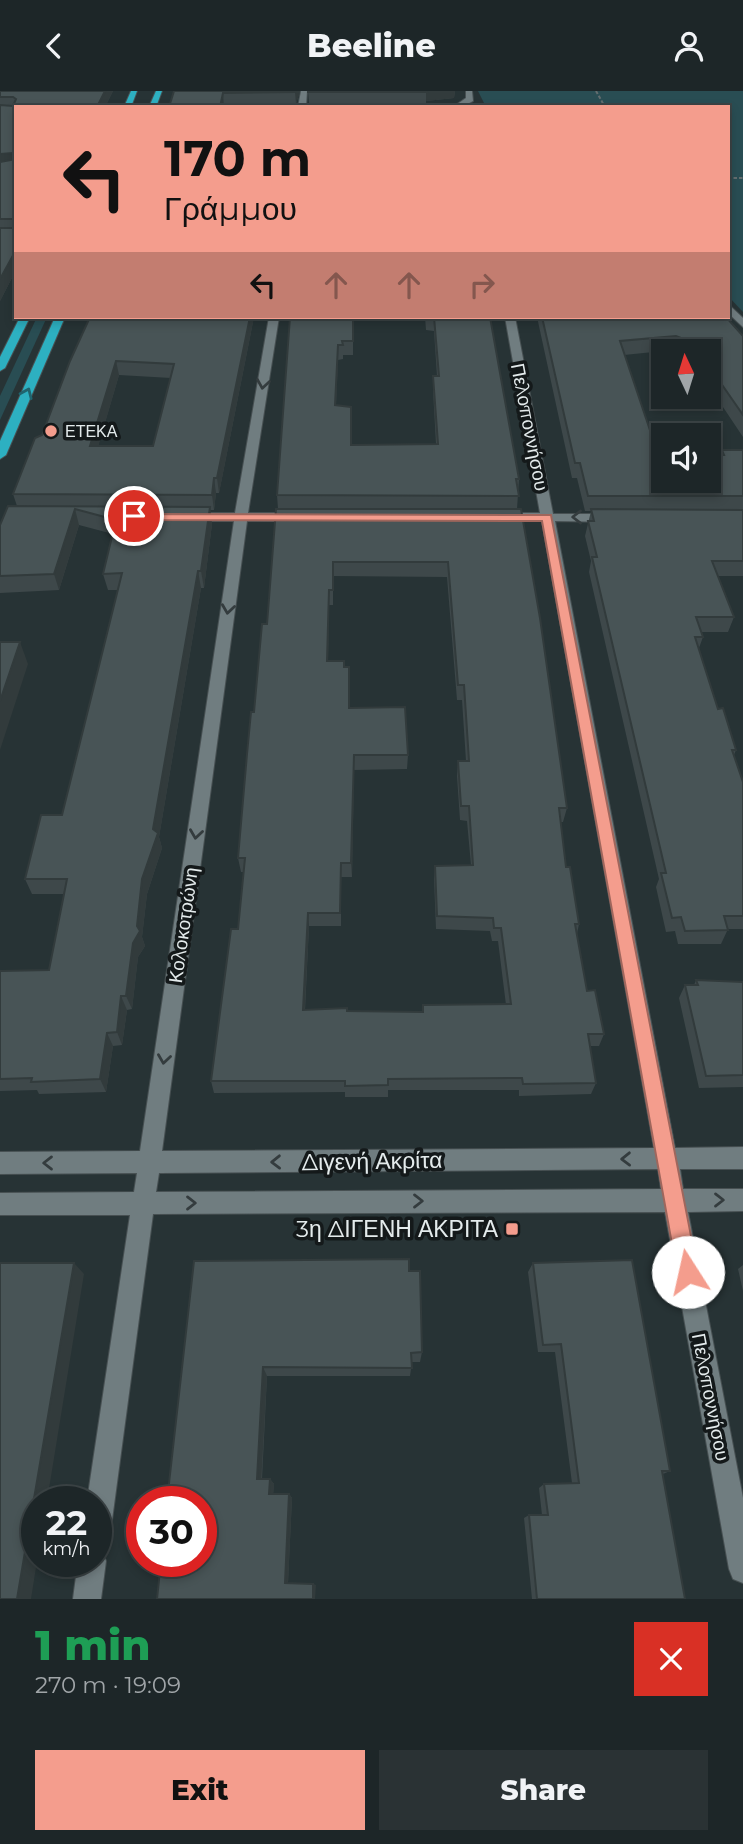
<!DOCTYPE html>
<meta charset="utf-8">
<style>
:root{--surface:#1d2628;--page:#2a3234;--text:#f1f3f6;--muted:#a0a5a8;--line:#3b4345;--accent:#f49d8d}
body{margin:0;font-family:Montserrat,sans-serif;background:var(--page);color:var(--text);height:100vh;display:flex;flex-direction:column;font-size:26px;white-space:nowrap}
*{box-sizing:border-box;margin:0}
p{font-size:23px;color:var(--muted)}
.icon{flex:none;width:38px;height:38px;fill:none;stroke:currentColor;stroke-width:2;stroke-linecap:round;stroke-linejoin:round}
.map{position:relative;height:1508px;overflow:hidden}
.details{display:flex;flex-direction:column;background:var(--surface);flex:1}
.details>*{flex:none}
.guide{position:absolute;left:14px;top:14px;width:716px;height:214px;border-radius:0px;box-shadow:0 4px 10px #0003,0 0 0 2px var(--line);background:#f49d8d;color:#111;overflow:hidden}
.needle{width:46px;rotate:356deg}
.fabs{position:absolute;left:651px;top:248px;display:grid;gap:14px}
.fabs a{display:grid;place-items:center;width:70px;height:70px;border-radius:0px;background:var(--surface);box-shadow:0 4px 10px #0003,0 0 0 2px var(--line);font-size:35px}
.speed{position:absolute;left:21px;top:1395px;display:flex;gap:14px;font-size:35px;font-weight:700;text-align:center}
.speed>*{display:grid;place-content:center;width:91px;height:91px;border-radius:50%;background:var(--surface);box-shadow:0 4px 10px #0003,0 0 0 2px var(--line);line-height:1}
.speed small{font-size:18px;font-weight:400}
.speed .limit{border:10px solid #d22;background:#fff;color:#111}
.pin{position:absolute;display:grid;place-items:center;width:60px;height:60px;color:#fff;margin:-30px;border:4px solid #fff;border-radius:50%;box-shadow:0 2px 7px #0007}
.me{position:absolute;width:77px;margin:-38px;rotate:350deg;stroke-linejoin:round;filter:drop-shadow(0 0 5px #0008)}
.turn{display:flex;align-items:center;gap:24px;height:147px;padding:0 35px;font-size:32px}
.turn .icon{width:91px;height:91px;stroke-width:2.5}
.turn b{display:block;font-size:49px;line-height:60px}
.lanes{display:flex;align-items:center;height:66px;padding:0 35px;background:#0003;justify-content:center;gap:35px;direction:ltr}
.lanes .off{opacity:.35}
.round{display:grid;place-items:center;flex:none;width:74px;height:74px;border-radius:0px;background:var(--page)}
.head{display:flex;align-items:center;justify-content:space-between;height:119px;padding:0 35px}
h1{font-size:42px;font-weight:800;line-height:52px;color:#1e9e55}
.button{display:flex;gap:14px;margin-top:auto;padding:14px 35px}
.button a{flex:1;height:80px;border-radius:0px;background:var(--accent);color:#111;font-size:28px;font-weight:800;line-height:80px;text-align:center}
.button a+a{background:var(--page);color:var(--text)}
header{display:flex;justify-content:space-between;align-items:center;height:91px;padding:0 35px;background:var(--surface);font-size:32px;font-weight:800}
.map>svg:first-child{display:block}
.green{fill:#294d53}
.lines{fill:none;stroke-linecap:round;stroke-linejoin:round}
.minor-casing{stroke:#475052;stroke-width:2}
.major-casing{stroke:#475052;stroke-width:2}
.path{stroke:#636d6f;stroke-width:2;stroke-dasharray:3.5 2;stroke-linecap:butt}
.minor{fill:#707d80;fill-rule:evenodd}
.major{fill:#2db0c1;fill-rule:evenodd}
.wall{fill:#3e484a;fill-rule:evenodd}
.shaded-wall{fill:#323b3c}
.building{fill:#485456;stroke:#323b3c;stroke-width:2;fill-rule:evenodd}
.oneway{stroke:#343c3e}
.oneway2{stroke:#20646e}
.route{fill:#f49d8d;stroke:#9f665c;stroke-width:2}
.poi-dot{fill:#f49d8d;stroke:#14191a;stroke-width:2.5}
.labels{text-anchor:middle;stroke-width:7;stroke-linejoin:round;paint-order:stroke}
.far-poi-label{font-size:16px;fill:#e4ebec;stroke:#14191a;text-anchor:start}
.street-label{font-size:19px;fill:#e4ebec;stroke:#14191a}
.near-street-label{font-size:23px;fill:#e4ebec;stroke:#14191a}
.near-poi-label{font-size:23px;fill:#e4ebec;stroke:#14191a;text-anchor:end}
</style>
<header><svg class="icon" aria-label="back" viewBox="0 0 24 24"><path d="M15 5l-7 7 7 7"/></svg>Beeline<svg class="icon" aria-label="person" viewBox="0 0 24 24"><circle cx="12" cy="8" r="4"/><path d="M4 21q1-7 8-7t8 7"/></svg></header>
<div class="map">
<svg width="743" height="1508" viewBox="0 0 743 1508">
<rect width="100%" height="100%" fill="#273335"/>
<g class="green">
<path d="M 478,0 L 743,0 L 743,221 L 728,205 L 728,16 L 486,16 Z"/>
<path d="M 37,226 L 47,226 L 0,329 L 0,305 Z"/>
</g>
<g class="lines">
<defs>
<g id="minor">
<path d="M 301,0 L 307,0 L 306,16 L 298,16 Z"/>
<path d="M 466,0 L 472,0 L 473,10 L 462,16 L 453,16 L 466,7 Z"/>
<path d="M 728,213 L 743,227 L 743,236 L 728,222 Z"/>
<path d="M 269,226 L 279,226 L 248,422 L 299,422 L 305,426 L 299,430 L 247,430 L 162,1060 L 654,1057 L 542,430 L 502,430 L 496,426 L 502,422 L 540,422 L 505,226 L 515,226 L 553,423 L 614,423 L 620,427 L 614,431 L 555,430 L 675,1057 L 743,1056 L 743,1078 L 680,1078 L 683,1098 L 743,1098 L 743,1120 L 688,1121 L 743,1407 L 743,1492 L 733,1488 L 729,1478 L 665,1121 L 153,1123 L 110,1444 L 106,1454 L 96,1457 L 96,1410 L 87,1410 L 130,1124 L 0,1124 L 0,1102 L 134,1101 L 137,1082 L 0,1083 L 0,1061 L 140,1060 L 234,430 L 190,430 L 184,426 L 190,422 L 235,422 ZM 658,1078 L 661,1098 L 156,1101 L 159,1082 Z"/>
<path d="M 96,1458 L 102,1460 L 106,1470 L 101,1508 L 73,1508 L 78,1470 L 96,1470 Z"/>
</g>
<g id="major">
<path d="M 131,0 L 137,0 L 131,16 L 124,16 Z"/>
<path d="M 156,0 L 162,0 L 156,16 L 149,16 Z"/>
<path d="M 20,226 L 30,226 L 5,277 L 0,280 L 0,266 Z"/>
<path d="M 55,226 L 65,226 L 6,364 L 0,368 L 0,350 Z"/>
</g>
</defs>
<use href="#minor" class="minor-casing"/>
<use href="#major" class="major-casing"/>
<g class="path">
<path d="M 596,0 L 605,16"/>
<path d="M 728,87 L 743,87"/>
</g>
<use href="#minor" class="minor"/>
<use href="#major" class="major"/>
</g>
<g class="wall">
<path d="M 0,0 L 113,0 L 105,16 L 16,16 L 16,179 L 0,210 Z"/>
<path d="M 174,0 L 300,0 L 296,13 L 224,13 L 224,16 L 169,16 Z"/>
<path d="M 308,0 L 455,0 L 454,7 L 426,10 L 426,12 L 309,12 Z"/>
<path d="M 90,226 L 254,226 L 219,402 L 216,402 L 214,419 L 210,419 L 212,433 L 204,497 L 201,497 L 159,746 L 162,757 L 147,803 L 142,846 L 145,855 L 138,866 L 132,918 L 127,919 L 122,954 L 113,955 L 106,1001 L 39,1003 L 37,999 L 0,1000 L 0,880 L 49,879 L 64,803 L 32,803 L 25,788 L 62,724 L 118,499 L 108,499 L 103,483 L 113,443 L 79,434 L 59,499 L 0,502 L 0,434 L 17,415 L 13,403 L 42,344 ZM 119,284 L 171,287 L 153,355 L 98,355 Z"/>
<path d="M 290,226 L 353,226 L 353,264 L 343,264 L 343,268 L 338,269 L 336,314 L 351,354 L 436,353 L 433,299 L 433,285 L 437,285 L 434,240 L 426,239 L 425,226 L 490,226 L 519,388 L 517,418 L 567,717 L 563,731 L 561,731 L 566,776 L 579,833 L 577,843 L 587,900 L 604,943 L 599,955 L 590,955 L 596,992 L 591,1003 L 519,1005 L 519,999 L 388,999 L 388,1006 L 345,1006 L 345,1001 L 214,1002 L 211,990 L 238,838 L 244,781 L 241,781 L 238,767 L 254,621 L 267,533 L 278,418 L 277,404 ZM 333,485 L 447,486 L 457,609 L 462,609 L 466,670 L 458,670 L 457,685 L 460,729 L 467,730 L 471,774 L 435,775 L 434,788 L 436,838 L 490,840 L 492,850 L 498,850 L 506,914 L 423,914 L 422,921 L 305,919 L 309,835 L 341,835 L 341,786 L 352,786 L 354,679 L 407,678 L 408,664 L 349,617 L 344,576 L 328,570 L 329,514 L 333,514 Z"/>
<path d="M 537,226 L 726,226 L 743,245 L 743,346 L 709,295 L 709,261 L 677,261 L 673,259 L 624,264 L 658,363 L 720,364 L 722,359 L 743,359 L 743,485 L 718,485 L 734,526 L 728,541 L 701,541 L 703,546 L 699,557 L 718,618 L 736,659 L 734,664 L 743,691 L 743,838 L 728,838 L 721,853 L 678,853 L 675,840 L 666,841 L 656,796 L 659,788 L 589,481 L 591,470 L 585,445 L 591,420 L 585,420 L 577,387 L 572,387 Z"/>
<path d="M 696,889 L 743,891 L 743,996 L 699,997 L 679,907 L 685,894 L 694,894 Z"/>
<path d="M 194,1170 L 422,1261 L 420,1271 L 412,1271 L 410,1285 L 267,1285 L 262,1388 L 270,1388 L 274,1393 L 273,1403 L 289,1403 L 292,1407 L 288,1492 L 316,1494 L 157,1508 Z"/>
<path d="M 533,1172 L 670,1380 L 663,1383 L 685,1508 L 532,1508 L 524,1427 L 529,1424 L 542,1424 L 539,1397 L 544,1393 L 572,1392 L 555,1261 L 538,1261 L 528,1181 Z"/>
<path d="M 743,1174 L 743,1200 L 738,1178 Z"/>
</g>
<g class="shaded-wall">
<path d="M 105,0 L 113,0 L 105,16 L 97,16 Z"/>
<path d="M 296,0 L 300,0 L 296,13 L 295,1 Z"/>
<path d="M 426,0 L 455,0 L 454,7 L 426,10 Z"/>
<path d="M 223,2 L 224,16 L 220,16 Z"/>
<path d="M 13,62 L 16,74 L 0,76 L 0,63 Z"/>
<path d="M 16,159 L 16,179 L 0,210 L 0,188 Z"/>
<path d="M 250,226 L 254,226 L 219,402 L 217,387 Z"/>
<path d="M 338,254 L 338,269 L 335,328 L 335,314 Z"/>
<path d="M 116,270 L 119,284 L 94,370 L 90,355 Z"/>
<path d="M 214,387 L 216,402 L 214,419 L 212,404 Z"/>
<path d="M 210,416 L 212,433 L 204,497 L 201,480 Z"/>
<path d="M 75,418 L 79,434 L 59,499 L 54,483 Z"/>
<path d="M 198,480 L 201,497 L 159,746 L 162,757 L 147,803 L 142,846 L 145,855 L 138,866 L 132,918 L 126,905 L 133,852 L 137,835 L 142,788 L 153,738 Z"/>
<path d="M 329,499 L 329,514 L 328,585 L 327,570 Z"/>
<path d="M 20,551 L 28,573 L 0,659 L 0,610 Z"/>
<path d="M 354,664 L 354,679 L 352,786 L 351,772 Z"/>
<path d="M 308,822 L 309,835 L 304,931 L 303,919 Z"/>
<path d="M 121,905 L 127,919 L 122,954 L 117,941 Z"/>
<path d="M 107,942 L 113,955 L 106,1001 L 100,988 Z"/>
<path d="M 74,1172 L 84,1183 L 47,1410 L 37,1410 L 37,1470 L 31,1508 L 17,1508 Z"/>
<path d="M 263,1276 L 267,1285 L 261,1393 L 257,1388 Z"/>
<path d="M 270,1388 L 274,1393 L 273,1408 L 269,1403 Z"/>
<path d="M 289,1403 L 292,1407 L 288,1493 L 285,1492 Z"/>
<path d="M 313,1493 L 316,1494 L 315,1508 L 313,1508 Z"/>
</g>
<g class="building">
<path d="M 0,0 L 105,0 L 97,16 L 16,16 L 16,159 L 0,188 L 0,137 L 14,137 L 14,128 L 0,128 L 0,71 L 16,68 L 13,62 L 0,63 L 0,14 L 13,15 L 16,8 L 13,6 L 0,6 Z"/>
<path d="M 174,0 L 296,0 L 295,1 L 223,2 L 220,16 L 169,16 Z"/>
<path d="M 308,0 L 426,0 L 427,1 L 308,1 Z"/>
<path d="M 90,226 L 250,226 L 217,387 L 214,387 L 212,404 L 13,403 L 35,347 L 42,344 L 70,270 ZM 116,270 L 174,273 L 153,355 L 90,355 Z"/>
<path d="M 290,226 L 353,226 L 353,250 L 342,250 L 343,254 L 338,254 L 335,314 L 351,316 L 351,354 L 438,353 L 433,285 L 439,285 L 434,226 L 433,226 L 490,226 L 519,388 L 516,388 L 519,405 L 277,404 Z"/>
<path d="M 542,226 L 726,226 L 743,245 L 743,324 L 709,275 L 709,261 L 693,261 L 684,248 L 676,245 L 620,250 L 658,363 L 663,363 L 663,390 L 709,390 L 709,364 L 724,364 L 722,359 L 743,359 L 743,405 L 588,405 L 580,372 L 575,372 Z"/>
<path d="M 8,415 L 210,416 L 201,480 L 198,480 L 153,738 L 158,742 L 142,788 L 137,835 L 140,840 L 133,852 L 126,905 L 121,905 L 117,941 L 107,942 L 100,988 L 31,991 L 32,987 L 0,988 L 0,880 L 49,879 L 67,788 L 25,788 L 41,724 L 62,724 L 122,482 L 103,483 L 116,429 L 75,418 L 54,483 L 0,485 L 0,434 Z"/>
<path d="M 276,418 L 521,418 L 540,527 L 567,717 L 559,717 L 566,776 L 570,776 L 579,833 L 575,833 L 587,900 L 595,899 L 604,943 L 588,943 L 596,992 L 523,993 L 522,987 L 388,988 L 388,994 L 345,995 L 345,990 L 211,990 L 231,838 L 238,838 L 245,767 L 238,767 L 247,663 L 251,621 L 254,621 L 262,533 L 267,533 ZM 333,471 L 448,471 L 458,594 L 464,594 L 469,670 L 458,670 L 461,715 L 469,715 L 473,774 L 435,775 L 437,825 L 493,827 L 494,837 L 501,837 L 511,913 L 423,914 L 423,921 L 347,920 L 347,917 L 303,919 L 308,822 L 340,822 L 341,772 L 351,772 L 354,664 L 408,664 L 405,616 L 349,617 L 349,576 L 344,576 L 344,570 L 327,570 L 329,499 L 333,499 Z"/>
<path d="M 591,418 L 743,419 L 743,470 L 712,470 L 734,526 L 696,526 L 703,546 L 695,546 L 718,618 L 723,617 L 736,659 L 732,659 L 743,691 L 743,825 L 724,825 L 728,839 L 685,840 L 681,826 L 672,827 L 661,782 L 666,782 L 592,466 L 597,466 L 588,430 L 594,430 Z"/>
<path d="M 0,551 L 20,551 L 0,610 Z"/>
<path d="M 696,889 L 743,891 L 743,984 L 706,985 L 685,894 L 698,894 Z"/>
<path d="M 409,1168 L 409,1180 L 420,1180 L 422,1261 L 411,1262 L 412,1277 L 263,1276 L 257,1388 L 270,1388 L 269,1403 L 289,1403 L 285,1492 L 313,1493 L 313,1508 L 157,1508 L 161,1470 L 201,1470 L 201,1410 L 167,1410 L 194,1170 Z"/>
<path d="M 632,1169 L 670,1380 L 662,1380 L 685,1508 L 537,1508 L 529,1424 L 548,1424 L 544,1393 L 579,1392 L 561,1253 L 543,1254 L 533,1172 Z"/>
<path d="M 0,1172 L 74,1172 L 17,1508 L 0,1508 Z"/>
</g>
<defs><path id="oneway-chevron" d="M-2-3.5L2.5 0L-2 3.5" fill="none" stroke-width="1.6" stroke-linecap="round" stroke-linejoin="round" transform="scale(1.75)"/></defs>
<g class="oneway">
<use href="#oneway-chevron" transform="translate(263 293) rotate(99)"/>
<use href="#oneway-chevron" transform="translate(577 426) rotate(-180)"/>
<use href="#oneway-chevron" transform="translate(228 518) rotate(98)"/>
<use href="#oneway-chevron" transform="translate(196 743) rotate(98)"/>
<use href="#oneway-chevron" transform="translate(164 968) rotate(98)"/>
<use href="#oneway-chevron" transform="translate(626 1068) rotate(179)"/>
<use href="#oneway-chevron" transform="translate(276 1071) rotate(179)"/>
<use href="#oneway-chevron" transform="translate(48 1072) rotate(-180)"/>
<use href="#oneway-chevron" transform="translate(719 1109)"/>
<use href="#oneway-chevron" transform="translate(418 1110)"/>
<use href="#oneway-chevron" transform="translate(191 1112)"/>
</g>
<use class="oneway2" href="#oneway-chevron" transform="translate(27 302) rotate(-66)"/>
<path class="route" d="M 130,423 L 551,424 L 698,1181 L 695,1189 L 688,1192 L 680,1189 L 677,1181 L 542,430 L 134,429 L 128,425 Z"/>
<g class="poi-dot">
<circle cx="51" cy="340" r="7"/>
<rect x="505" y="1131" width="14" height="14" rx="3.5"/>
</g>
<g class="labels">
<g class="far-poi-label">
<text x="65" y="346">ΕΤΕΚΑ</text>
</g>
<g class="street-label">
<text transform="translate(530 336) rotate(79)" y="7">Πελοποννήσου</text>
<text transform="translate(183 834) rotate(-82)" y="7">Κολοκοτρώνη</text>
<text transform="translate(711 1306) rotate(79)" y="7">Πελοποννήσου</text>
</g>
<g class="near-street-label">
<text transform="translate(372 1070) rotate(-1)" y="8">Διγενή Ακρίτα</text>
</g>
<g class="near-poi-label">
<text x="498" y="1146">3η ΔΙΓΕΝΗ ΑΚΡΙΤΑ</text>
</g>
</g>
</svg>
<div class="fabs">
<a><svg class="needle" viewBox="-14 -14 28 28"><path d="M0-13l5 13h-10z" fill="#e53935"/><path d="M0 13l5-13h-10z" fill="#a0a5a8"/></svg></a>
<a><svg class="icon" aria-label="sound" viewBox="0 0 24 24"><path d="M4 9h4l5-4v14l-5-4H4zM17 9q2 3 0 6"/></svg></a>
</div>
<div class="speed"><div>22<small>km/h</small></div><div class="limit">30</div></div>
<div class="pin" style="left:134px;top:425px;background:#d93025"><svg class="icon" aria-label="arrive" viewBox="0 0 24 24"><path d="M6 21V4h12l-3 4 3 4H6"/></svg></div>
<svg class="me" style="left:688px;top:1181px" viewBox="-20 -20 40 40"><circle r="19" fill="#fff"/><path d="M0-13L10 11 0 6-10 11z" fill="#f49d8d"/></svg>
<div class="guide">
<div class="turn"><svg class="icon" aria-label="left" viewBox="0 0 24 24"><path d="M17 20v-9H6M10 6l-5 5 5 5"/></svg><div><b>170 m</b>Γράμμου</div></div>
<div class="lanes"><svg class="icon" aria-label="left" viewBox="0 0 24 24"><path d="M17 20v-9H6M10 6l-5 5 5 5"/></svg><svg class="icon off" aria-label="ahead" viewBox="0 0 24 24"><path d="M12 20V5M6 11l6-6 6 6"/></svg><svg class="icon off" aria-label="ahead" viewBox="0 0 24 24"><path d="M12 20V5M6 11l6-6 6 6"/></svg><svg class="icon off" aria-label="right" viewBox="0 0 24 24"><path d="M7 20v-9h11M14 6l5 5-5 5"/></svg></div>
</div>
</div>
<section class="details">
<div class="head"><div><h1>1 min</h1><p>270 m · 19:09</p></div><a class="round" style="background:#d93025;color:#fff"><svg class="icon" aria-label="close" viewBox="0 0 24 24"><path d="M6 6l12 12M18 6L6 18"/></svg></a></div>
<div class="button"><a>Exit</a><a>Share</a></div>
</section>
